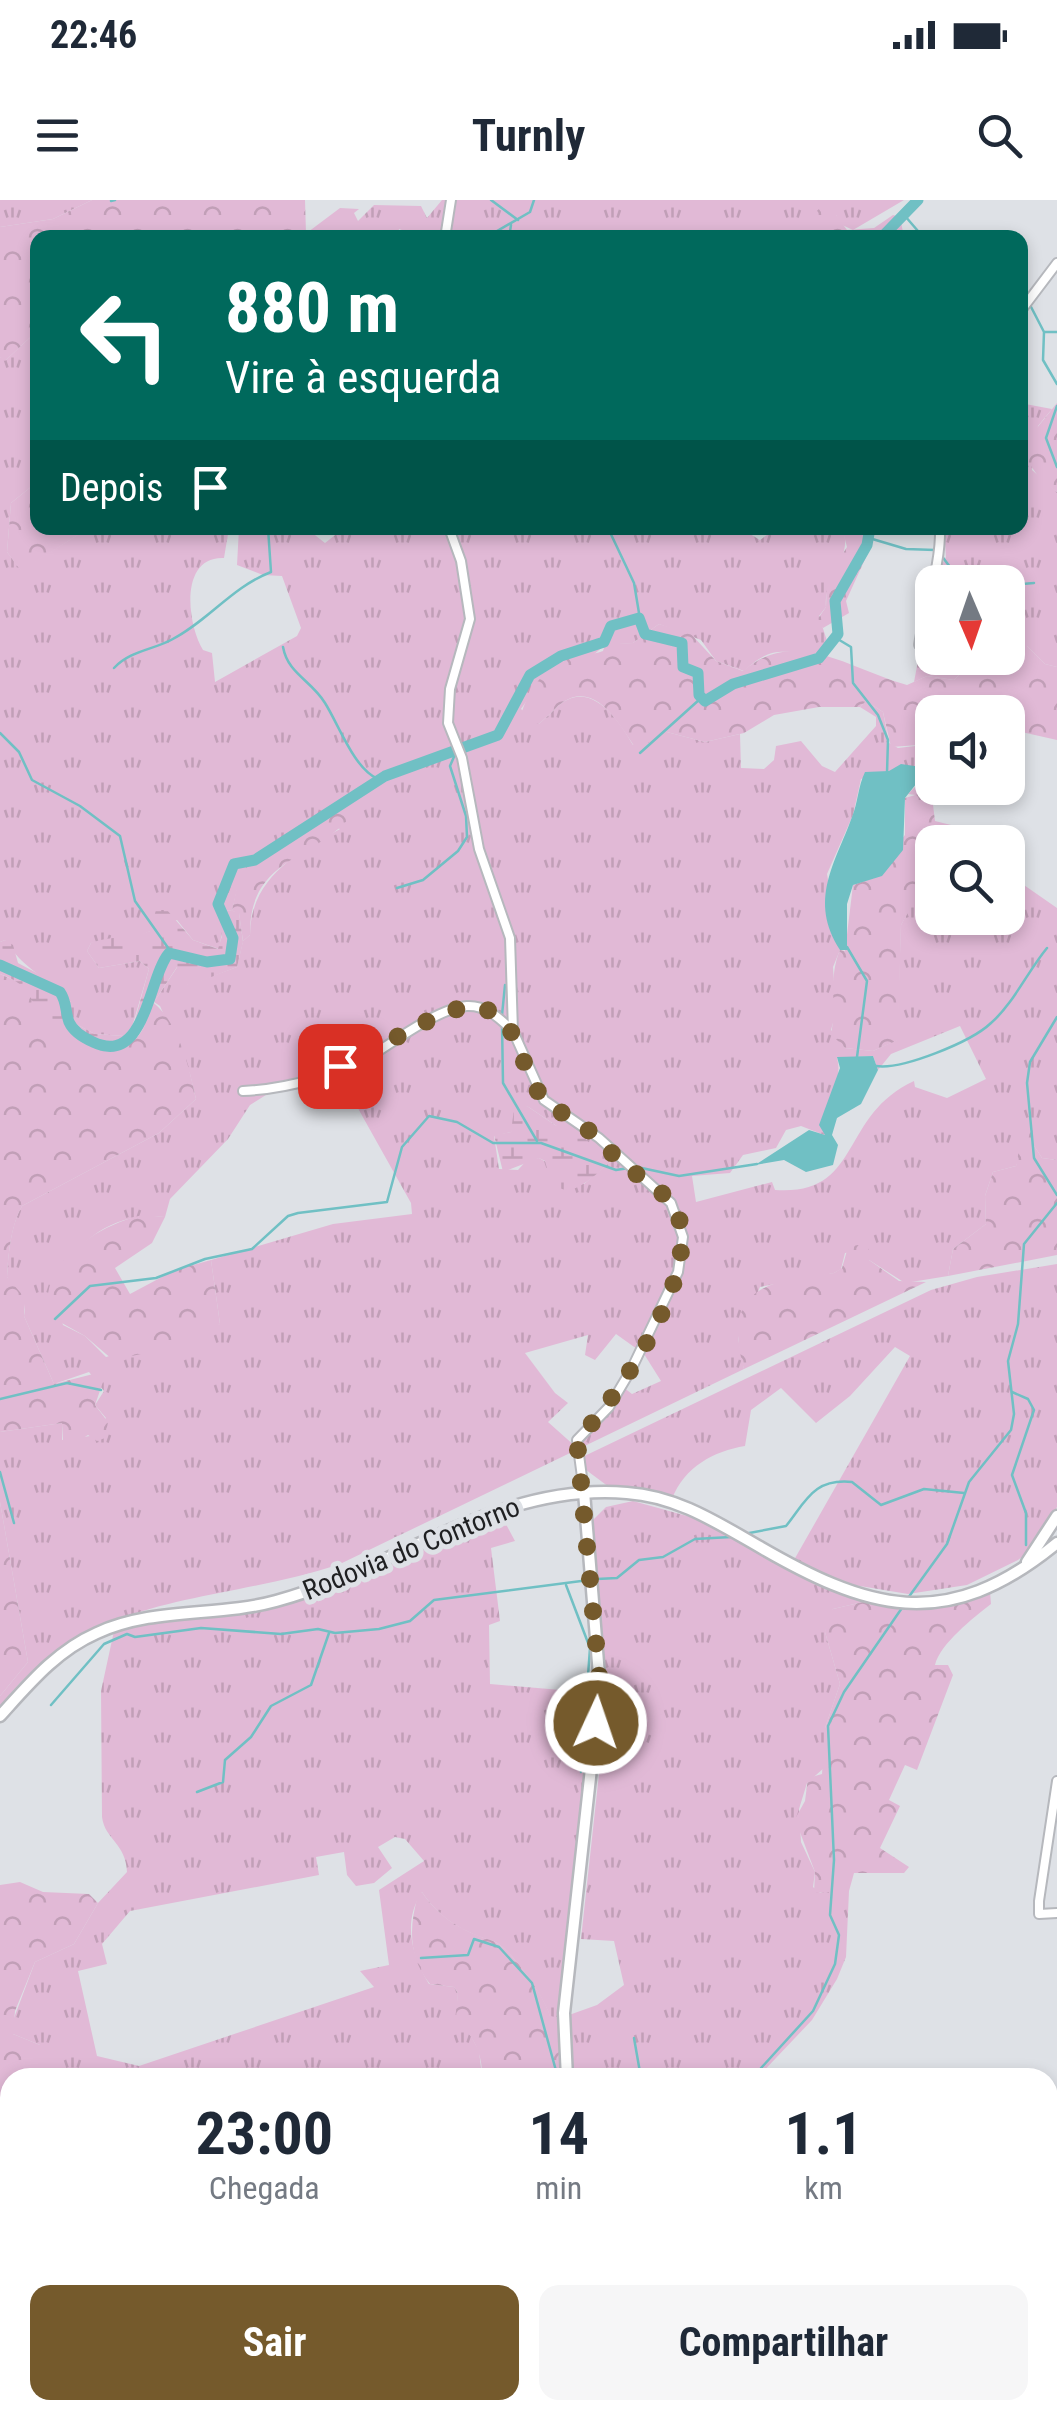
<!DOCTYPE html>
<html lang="pt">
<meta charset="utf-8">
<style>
:root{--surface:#fff;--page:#f6f6f7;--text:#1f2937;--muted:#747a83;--accent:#755a2c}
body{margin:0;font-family:"Roboto Condensed",sans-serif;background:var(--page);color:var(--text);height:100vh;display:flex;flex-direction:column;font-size:38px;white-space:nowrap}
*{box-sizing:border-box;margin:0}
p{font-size:32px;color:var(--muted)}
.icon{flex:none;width:55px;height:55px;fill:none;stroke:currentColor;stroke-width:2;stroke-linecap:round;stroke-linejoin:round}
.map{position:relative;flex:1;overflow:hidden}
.details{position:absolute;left:0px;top:1868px;width:1058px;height:352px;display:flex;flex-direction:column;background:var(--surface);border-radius:30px 30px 0 0;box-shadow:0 5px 15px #0003}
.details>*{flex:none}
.hud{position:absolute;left:30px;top:30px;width:998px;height:305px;border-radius:20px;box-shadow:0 5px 15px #0003;background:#00695c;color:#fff;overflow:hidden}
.needle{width:65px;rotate:178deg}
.controls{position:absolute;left:915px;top:365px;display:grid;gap:20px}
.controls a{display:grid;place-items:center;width:110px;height:110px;border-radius:20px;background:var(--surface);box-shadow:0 5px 15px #0003;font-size:50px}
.pin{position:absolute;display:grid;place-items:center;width:85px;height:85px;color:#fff;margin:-42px;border-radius:20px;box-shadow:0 5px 15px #0006}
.me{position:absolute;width:110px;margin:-55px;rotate:3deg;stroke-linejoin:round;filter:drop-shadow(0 0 8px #0008)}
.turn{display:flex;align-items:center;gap:35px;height:210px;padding:0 30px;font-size:45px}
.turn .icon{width:130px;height:130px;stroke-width:2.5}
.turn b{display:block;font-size:70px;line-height:85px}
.then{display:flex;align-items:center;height:95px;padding:0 30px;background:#0003;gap:20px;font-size:38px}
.eta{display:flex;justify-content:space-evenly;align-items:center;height:170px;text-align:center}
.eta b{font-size:60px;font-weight:700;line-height:70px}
.action{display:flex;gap:20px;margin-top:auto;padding:20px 30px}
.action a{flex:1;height:115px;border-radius:20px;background:var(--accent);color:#fff;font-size:40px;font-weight:700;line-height:115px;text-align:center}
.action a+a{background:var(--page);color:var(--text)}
.status{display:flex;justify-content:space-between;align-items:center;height:70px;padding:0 50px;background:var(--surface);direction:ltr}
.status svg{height:28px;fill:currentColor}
header{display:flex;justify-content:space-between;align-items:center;height:130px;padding:0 30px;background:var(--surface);font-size:45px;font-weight:700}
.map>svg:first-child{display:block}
.grass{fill:url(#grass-tufts);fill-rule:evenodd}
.forest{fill:url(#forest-crowns)}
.wetland{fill:url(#wetland-marsh)}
.water{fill:#70c0c4}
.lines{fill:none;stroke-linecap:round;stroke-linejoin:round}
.stream{stroke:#70c0c4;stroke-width:2.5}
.river{stroke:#70c0c4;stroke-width:11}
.street-casing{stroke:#b6b8bd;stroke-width:12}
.secondary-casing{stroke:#b6b8bd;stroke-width:15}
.street{stroke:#fff;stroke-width:8}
.secondary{stroke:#fff;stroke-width:10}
.route{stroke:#755a2c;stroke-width:18;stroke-dasharray:0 32.4}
.labels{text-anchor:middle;stroke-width:10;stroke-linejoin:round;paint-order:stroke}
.street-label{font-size:28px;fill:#1f2022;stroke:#dee1e6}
</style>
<div class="status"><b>22:46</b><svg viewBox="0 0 49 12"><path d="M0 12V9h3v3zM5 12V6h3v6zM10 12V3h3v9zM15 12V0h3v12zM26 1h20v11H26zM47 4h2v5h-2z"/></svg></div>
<header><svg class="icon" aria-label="menu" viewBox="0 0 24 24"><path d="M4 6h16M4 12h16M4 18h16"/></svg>Turnly<svg class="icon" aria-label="search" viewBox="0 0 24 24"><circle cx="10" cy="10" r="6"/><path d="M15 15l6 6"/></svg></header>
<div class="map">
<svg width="1057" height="2219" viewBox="0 0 1057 2219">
<defs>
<pattern id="grass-tufts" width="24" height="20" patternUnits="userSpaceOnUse" patternTransform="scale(2.5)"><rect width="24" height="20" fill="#e1b9d6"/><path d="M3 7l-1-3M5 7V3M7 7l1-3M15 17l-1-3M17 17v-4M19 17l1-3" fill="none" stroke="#c19fb7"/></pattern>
<pattern id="forest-crowns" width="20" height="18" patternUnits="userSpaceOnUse" patternTransform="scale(2.5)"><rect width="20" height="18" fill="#e1b9d6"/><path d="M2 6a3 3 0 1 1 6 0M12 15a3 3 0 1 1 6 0" fill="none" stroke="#c19fb7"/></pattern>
<pattern id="wetland-marsh" width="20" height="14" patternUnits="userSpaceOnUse" patternTransform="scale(2.5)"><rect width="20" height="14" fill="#e1b9d6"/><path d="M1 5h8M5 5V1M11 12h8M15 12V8" fill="none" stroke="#c19fb7"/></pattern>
</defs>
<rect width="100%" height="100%" fill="#dee1e6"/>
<g class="grass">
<path d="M 0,0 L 92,0 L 53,19 L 0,27 Z"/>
<path d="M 442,0 L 904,0 L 853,30 L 840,24 L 836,15 L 788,37 L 425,38 L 399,29 L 397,37 L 300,38 L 340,8 L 359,9 L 354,13 L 358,21 L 374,5 L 421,6 L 427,18 Z"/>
<path d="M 37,131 L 37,282 L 11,303 L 7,352 L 21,370 L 89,328 L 229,328 L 224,358 C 179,356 187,424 203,450 L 212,453 L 215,482 L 297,436 L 301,428 L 282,376 L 263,375 L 237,365 L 239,328 L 306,328 L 325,343 L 344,328 L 740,328 L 760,340 L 777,328 L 842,328 C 855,356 823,378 826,407 L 819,416 L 827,441 L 820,453 C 783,454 774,443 744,471 L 716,461 L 701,440 L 659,424 L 633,443 L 605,445 L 592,456 C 554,456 542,479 521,509 L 539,524 C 547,517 555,508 563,502 C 595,482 621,524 633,545 L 663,531 L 705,542 L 740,534 L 741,568 L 764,569 L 774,560 L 776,546 L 801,541 L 822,566 L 835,572 L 876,526 L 876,517 L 860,507 L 866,501 L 883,512 L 889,543 L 898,548 L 932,544 L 932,597 L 908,594 L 918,584 L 889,571 L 861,579 L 853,615 L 827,674 L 840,750 L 833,767 L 836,812 L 831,830 L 845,848 L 873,851 L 897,840 L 901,725 L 932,666 L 932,718 L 1008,718 L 1008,674 L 1057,708 L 1057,960 L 1042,958 L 1031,941 L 1031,927 L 1016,966 L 993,972 L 985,996 L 986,1024 L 953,1049 L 948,1076 L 905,1083 L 869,1060 L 869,1049 L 845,1053 L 841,1069 L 834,1073 L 760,1087 L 738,1138 L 744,1169 L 340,1364 C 214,1406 88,1390 0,1507 L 0,1496 L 28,1462 L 0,1302 L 0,1232 L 62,1223 L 62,1240 L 90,1236 L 106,1218 L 95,1205 L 104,1191 L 89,1172 L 54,1184 L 24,1116 C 28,1097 15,1092 7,1077 C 8,1056 11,1024 22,1006 L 159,933 L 196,899 L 190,874 L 160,806 L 154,802 L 178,766 L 188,785 L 237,767 L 243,741 L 250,735 C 250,679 296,653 340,629 L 317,621 L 241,672 L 232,711 L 226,710 L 219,749 L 193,740 L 177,720 L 129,740 L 91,743 L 87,751 L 99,768 L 140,761 L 149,769 L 132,827 L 124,836 L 95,834 L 68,820 L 71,802 C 47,777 23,769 5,740 L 0,742 L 0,157 L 6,160 ZM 960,826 L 986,879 L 947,898 L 915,887 L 914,881 C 838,916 863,996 775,990 L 772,982 L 696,1002 L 692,976 L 730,973 L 743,955 L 776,948 L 786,930 L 801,926 L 827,936 C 818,908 845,886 837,858 L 873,856 L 878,870 L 891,854 ZM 325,872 L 341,878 L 411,1003 L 412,1014 L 333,1024 L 211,1060 L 220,1124 L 106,1157 L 85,1136 L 63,1125 L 51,1084 C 77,1041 113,1011 165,1017 L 170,999 L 228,939 L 250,905 L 293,878 ZM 527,906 L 610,962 L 584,984 L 539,958 L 527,960 L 518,970 L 499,969 L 494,936 L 511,932 ZM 616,1134 L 644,1154 L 661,1181 L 632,1194 L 619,1184 L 576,1247 L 548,1222 L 568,1203 L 555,1193 L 525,1153 L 588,1135 L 585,1155 L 595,1160 Z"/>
<path d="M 1020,203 L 1052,209 L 1038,226 L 1032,270 L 1057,292 L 1057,467 L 1045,464 L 1027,446 L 1008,446 L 1008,382 L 933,382 L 946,357 L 944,328 L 1020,328 Z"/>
<path d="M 932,387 L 932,458 L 976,458 L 954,480 L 927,476 L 914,482 Z"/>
<path d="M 1057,1064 L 1057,1307 L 1037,1345 L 1018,1360 L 967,1385 L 908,1394 L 842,1383 L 794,1360 L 910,1156 L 895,1147 L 850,1196 L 816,1223 L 781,1188 L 751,1210 L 745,1246 C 714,1251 684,1267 672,1299 L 609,1287 L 574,1261 L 931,1090 L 977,1077 Z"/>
<path d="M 633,1301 L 705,1321 L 816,1384 L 867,1401 L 833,1409 L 825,1432 L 840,1484 L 825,1528 L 825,1567 L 807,1583 L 799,1609 L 801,1642 L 815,1672 L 813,1687 L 820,1693 L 833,1689 L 849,1691 L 846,1757 L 837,1779 L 812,1820 L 758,1877 L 568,1878 L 569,1815 L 597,1805 L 624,1785 L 614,1741 L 581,1739 L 600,1565 L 602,1495 L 586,1327 L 606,1307 Z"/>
<path d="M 500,1313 L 515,1341 L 491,1348 L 500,1421 L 489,1425 L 490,1484 L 596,1493 L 561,1818 L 550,1817 C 546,1799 509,1746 493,1741 C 463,1732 440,1719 422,1692 C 402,1722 412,1756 429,1784 L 454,1787 L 458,1793 L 457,1810 L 479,1851 L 482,1877 L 40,1877 L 40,1845 L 13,1834 L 11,1826 L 35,1762 L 74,1744 L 98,1703 L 127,1672 C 126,1643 105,1640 102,1617 L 101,1491 L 114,1431 L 330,1391 ZM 395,1637 L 405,1639 L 424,1661 L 379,1690 L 389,1765 L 360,1771 L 374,1787 L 139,1866 L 97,1856 L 78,1771 L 107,1764 L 102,1744 L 130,1711 L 319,1675 L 316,1657 L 344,1652 L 347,1675 L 356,1686 L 374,1683 L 392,1668 L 378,1647 Z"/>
<path d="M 10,1942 L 10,2210 L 472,2210 L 472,2219 L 0,2219 L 0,1956 Z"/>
<path d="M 548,2210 L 640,2210 L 639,2219 L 544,2219 Z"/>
</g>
<g class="forest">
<path d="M 92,0 L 305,0 L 306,33 L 300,38 L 38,38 L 37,131 L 5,161 L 0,157 L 0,27 L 53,19 Z"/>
<path d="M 819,9 L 836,15 L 847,30 L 874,28 L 893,15 L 900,17 L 904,37 L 788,37 Z"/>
<path d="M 1057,203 L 1057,292 L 1040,279 L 1024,256 L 1028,239 Z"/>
<path d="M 37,282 L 38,328 L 89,328 L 21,371 L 7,352 L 11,303 Z"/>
<path d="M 842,328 L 865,328 L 871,346 L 846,401 L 849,413 L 823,428 L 817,420 L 826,407 L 827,378 L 847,347 Z"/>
<path d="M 659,424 L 691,434 L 716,461 L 743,471 C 796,426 849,469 907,485 L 927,476 L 954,480 L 976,458 L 1008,458 L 1008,446 L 1027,446 L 1045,464 L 1057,467 L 1057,540 L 1008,529 L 1008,512 L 932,512 L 932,544 L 891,547 L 883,512 L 866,501 L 860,507 L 819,507 L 774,515 L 744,533 L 705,542 L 663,531 L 638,551 C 622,531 599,479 563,502 C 555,508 547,517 539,524 L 520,521 C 523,497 546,463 570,457 C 581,453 591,456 603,451 L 605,444 L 633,443 Z"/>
<path d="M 922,593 L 932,597 L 935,621 L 955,626 L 959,636 L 932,642 L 929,676 L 901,725 L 898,840 L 873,851 L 845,848 L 831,834 C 837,806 828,777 840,750 L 845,751 L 853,685 L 870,679 L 905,635 L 905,598 Z"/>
<path d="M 340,607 L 351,616 C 314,661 249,657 250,735 L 243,741 L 239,713 L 232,711 L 240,672 Z"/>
<path d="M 0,774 L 25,785 L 40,814 L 80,848 C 109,852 131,854 145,825 L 138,818 L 147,798 C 177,816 189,866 196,899 L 159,933 L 22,1006 C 11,1025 8,1055 7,1077 L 25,1098 L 24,1116 L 54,1184 L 101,1172 L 104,1179 L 95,1205 L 108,1222 L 105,1238 L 97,1241 L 88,1235 L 72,1245 L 63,1242 L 62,1223 L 0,1232 Z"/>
<path d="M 1025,926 L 1033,928 L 1031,941 L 1042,958 L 1057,960 L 1057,1055 L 948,1076 L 953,1049 L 986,1024 L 985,996 L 993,972 L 1016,966 L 1019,950 L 1016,933 Z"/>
<path d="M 143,1015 L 165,1017 L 152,1043 L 115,1068 L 130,1094 L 175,1070 L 211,1060 L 220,1124 L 183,1145 L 113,1160 L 85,1136 L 51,1117 C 32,1065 102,1023 143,1015 Z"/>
<path d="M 858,1045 L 869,1049 L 869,1060 L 899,1081 L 926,1082 L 744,1169 C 721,1088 768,1080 834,1073 L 842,1068 L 848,1047 Z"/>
<path d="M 0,1302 L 28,1462 L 0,1496 Z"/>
<path d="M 990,1392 L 991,1404 C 973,1418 940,1444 935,1465 L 948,1465 L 953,1475 L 917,1570 L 905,1565 L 889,1600 L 900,1606 L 880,1648 L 909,1667 L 904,1673 L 854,1673 L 849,1691 L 814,1693 L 815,1672 L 795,1619 L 805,1601 L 808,1578 L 822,1574 L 825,1528 L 840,1484 L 825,1432 L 827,1416 L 833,1409 L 867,1401 L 957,1400 Z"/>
<path d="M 20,1682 L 43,1692 L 89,1694 L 98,1703 L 74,1744 L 35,1762 L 15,1811 L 13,1834 L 40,1845 L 40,1877 L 10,1878 L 10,1942 L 0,1956 L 0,1685 Z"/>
<path d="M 422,1692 C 440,1719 463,1731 493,1741 C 509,1746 546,1798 550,1816 L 561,1818 L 562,1877 L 482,1877 C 483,1855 473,1833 455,1820 L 458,1793 L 454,1787 L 430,1784 C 408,1757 409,1727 418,1695 Z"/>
<path d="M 472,2210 L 548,2210 L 544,2219 L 472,2219 Z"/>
</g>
<g class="wetland">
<path d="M 156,710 L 167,710 L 193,740 L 218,749 L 222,736 L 219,719 L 226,710 L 239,712 L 243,742 L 237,767 L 188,786 L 177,767 L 154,802 L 147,799 L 145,814 L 139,818 L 145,825 C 126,860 78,858 50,831 C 27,807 40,788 0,774 L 0,742 L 5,740 L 13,745 L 18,763 L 48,779 L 71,802 L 68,820 L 95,834 L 124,836 L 133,827 L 149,769 L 140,761 L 99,768 L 87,751 L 91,743 C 111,735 130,740 150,731 Z"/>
<path d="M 527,906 L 555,925 L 580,934 L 610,962 C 583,987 557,1010 545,961 L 539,958 L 503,972 L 494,935 L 511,932 L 514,909 Z"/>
</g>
<g class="water">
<path d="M 901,564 L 921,567 L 920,579 L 905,598 L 903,650 L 882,676 L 853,685 L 847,704 L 847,750 L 840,750 C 808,700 835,664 852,617 C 858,603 858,586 865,572 L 889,571 Z"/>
<path d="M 873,856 L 878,870 L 861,904 L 837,918 L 832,935 L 838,945 L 833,965 L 806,972 L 784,960 L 755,965 L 809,930 L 825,935 L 819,925 L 840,868 L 837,857 Z"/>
</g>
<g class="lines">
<g class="stream">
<path d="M 491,0 L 518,20"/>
<path d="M 111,1 L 115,0"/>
<path d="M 905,16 L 924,38"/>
<path d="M 485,38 L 530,12 L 534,0"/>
<path d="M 509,38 L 511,25"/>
<path d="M 1020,84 L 1026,96"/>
<path d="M 1029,103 L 1044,132 L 1043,160 L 1057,184"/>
<path d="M 1045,132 L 1057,132"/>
<path d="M 1057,206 L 1046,238 L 1057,267"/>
<path d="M 608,328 L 634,383 L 640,419"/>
<path d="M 869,338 L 906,349 L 935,350"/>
<path d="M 941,355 L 953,371 L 973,382"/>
<path d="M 1008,385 L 1034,383"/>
<path d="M 836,438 L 851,447 L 853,483 L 878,515 L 888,540 L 887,573"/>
<path d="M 283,447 C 288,474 311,480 325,503 C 339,525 354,569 378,579"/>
<path d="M 114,468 C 130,451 152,450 171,440 C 207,422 232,387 271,372 L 268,328"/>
<path d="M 0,533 L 19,552 L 32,580 L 80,606 L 120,636 L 135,701 L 171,752"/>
<path d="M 640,553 L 700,499"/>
<path d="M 397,688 L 423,680 L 458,651 L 467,637 L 466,616 L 450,566 L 456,552"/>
<path d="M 847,747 L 867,781 L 857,857"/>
<path d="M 502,815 L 505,785"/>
<path d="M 1057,817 L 1030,862 L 1027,883 L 1034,958 L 1057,995"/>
<path d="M 502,823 L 503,883 L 537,941"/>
<path d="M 876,866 C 902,870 971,842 991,823 C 1013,804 1028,771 1047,748"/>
<path d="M 637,967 L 679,976 L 757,964"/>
<path d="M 55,1119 L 90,1086 L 156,1078 L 205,1059 L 252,1049 L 288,1016 L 298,1013 L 387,1002 L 402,947 L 429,916 L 457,922 L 493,943 L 541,943 L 616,970 L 629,968"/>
<path d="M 1012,1192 L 1028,1199 L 1034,1210 L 1012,1275 L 1026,1313 L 1026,1345"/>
<path d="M 0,1199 L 67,1183 L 101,1190"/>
<path d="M 0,1272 L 14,1323"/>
<path d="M 744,1334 L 786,1326 C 806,1301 814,1278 852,1282 L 881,1305 L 924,1289 L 964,1293"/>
<path d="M 597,1379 L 617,1378 L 639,1360 L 663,1357 L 695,1339 L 731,1337"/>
<path d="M 566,1385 L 590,1448 L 581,1572"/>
<path d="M 908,1398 L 947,1344 L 969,1282 L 1011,1230 L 1014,1214 L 1008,1161 L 1018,1124 L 1024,1044 L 1057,1003"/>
<path d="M 51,1505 L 104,1444 L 127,1434 L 135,1437 L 201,1428 L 281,1434 L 318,1429 L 335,1433 L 379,1429 L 410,1421 L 434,1400 L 589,1380"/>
<path d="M 197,1592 L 223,1582 L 225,1560 L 251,1537 L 271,1506 L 311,1485 L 329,1433"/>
<path d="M 421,1758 L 468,1755 L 474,1739 L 499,1747 L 532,1783 L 558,1878"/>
<path d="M 634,1838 L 641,1878"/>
<path d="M 752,1878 L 813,1811 L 835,1764 L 839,1735 L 830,1715 L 834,1660 L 828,1526 L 844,1492 L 904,1405"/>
<path d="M 232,2210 L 264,2219"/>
<path d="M 717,2219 L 719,2210"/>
</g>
<g class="river">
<path d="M 881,38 L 918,0"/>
<path d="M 0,765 L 60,792 C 67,802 65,811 69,822 C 73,831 84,838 93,842 C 146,867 148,777 169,753 L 207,762 L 230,759 L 233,738 L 218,704 L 234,664 L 255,660 L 385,576 L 498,535 L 530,475 L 561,456 L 604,442 L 611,426 L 639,418 L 645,434 L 682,443 L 683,467 L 698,473 L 699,495 L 705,501 L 733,484 L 819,458 L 838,434 L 835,401 L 867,345 L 870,328"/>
</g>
<defs>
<g id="street">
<path d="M 445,38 L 451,0"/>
<path d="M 1020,112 L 1057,63"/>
<path d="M 449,328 L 461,361 L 470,419 L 450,489 L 448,523 L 462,558 L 479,649 L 510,738 L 513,831 L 544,900 L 599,938 L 671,1003 L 683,1037 L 678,1072 L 631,1170 L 609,1207 L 577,1240 L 584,1292"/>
<path d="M 919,445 C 925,406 941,367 940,328"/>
<path d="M 243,891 C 288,889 338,875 377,852 C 399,838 440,808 467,806 C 487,805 500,819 513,831"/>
<path d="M 1057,1581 L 1039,1701 L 1039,1714 L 1057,1713"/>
</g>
<g id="secondary">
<path d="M 1027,1362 L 1057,1316"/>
<path d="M 0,1516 C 29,1484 56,1451 97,1433 C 153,1407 218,1417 276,1401 C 396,1369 497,1282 627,1293 C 674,1296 713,1320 753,1343 C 867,1410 945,1435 1057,1343"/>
<path d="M 567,1878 L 564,1813 L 600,1487 L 584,1292"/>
<path d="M 664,2210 L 665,2219"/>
</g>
</defs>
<use href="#street" class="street-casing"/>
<use href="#secondary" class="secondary-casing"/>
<use href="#street" class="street"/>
<use href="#secondary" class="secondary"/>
</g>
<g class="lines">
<path class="route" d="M 340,866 C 372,855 448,801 477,807 C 524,816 517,872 545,900 C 556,911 571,917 583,926 C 599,938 611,954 627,967 C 641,978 657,987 669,1000 C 717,1055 617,1199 577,1240 L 600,1486 L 596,1523"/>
</g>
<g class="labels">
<g class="street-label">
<text transform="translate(411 1348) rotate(-22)" y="10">Rodovia do Contorno</text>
</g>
</g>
</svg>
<div class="controls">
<a><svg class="needle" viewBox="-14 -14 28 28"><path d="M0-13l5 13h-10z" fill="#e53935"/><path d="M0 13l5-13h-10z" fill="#747a83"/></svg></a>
<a><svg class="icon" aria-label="sound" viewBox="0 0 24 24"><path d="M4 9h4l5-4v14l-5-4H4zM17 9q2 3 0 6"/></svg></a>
<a><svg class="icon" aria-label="search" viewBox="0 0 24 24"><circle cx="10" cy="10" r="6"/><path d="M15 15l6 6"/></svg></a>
</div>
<div class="pin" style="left:340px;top:866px;background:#d93025"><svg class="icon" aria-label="arrive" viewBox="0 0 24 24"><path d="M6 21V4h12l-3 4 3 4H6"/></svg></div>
<svg class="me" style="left:596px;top:1523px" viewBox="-20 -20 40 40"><circle r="17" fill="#755a2c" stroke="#fff" stroke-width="3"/><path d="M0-11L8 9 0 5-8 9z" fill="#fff"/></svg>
<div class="hud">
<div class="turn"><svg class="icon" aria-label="left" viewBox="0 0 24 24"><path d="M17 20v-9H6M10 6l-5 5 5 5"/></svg><div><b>880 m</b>Vire à esquerda</div></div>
<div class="then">Depois<svg class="icon" aria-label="arrive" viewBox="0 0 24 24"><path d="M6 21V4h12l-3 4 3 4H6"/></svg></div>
</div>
<section class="details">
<div class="eta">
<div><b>23:00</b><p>Chegada</p></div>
<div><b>14</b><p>min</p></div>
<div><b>1.1</b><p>km</p></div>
</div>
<div class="action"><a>Sair</a><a>Compartilhar</a></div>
</section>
</div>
